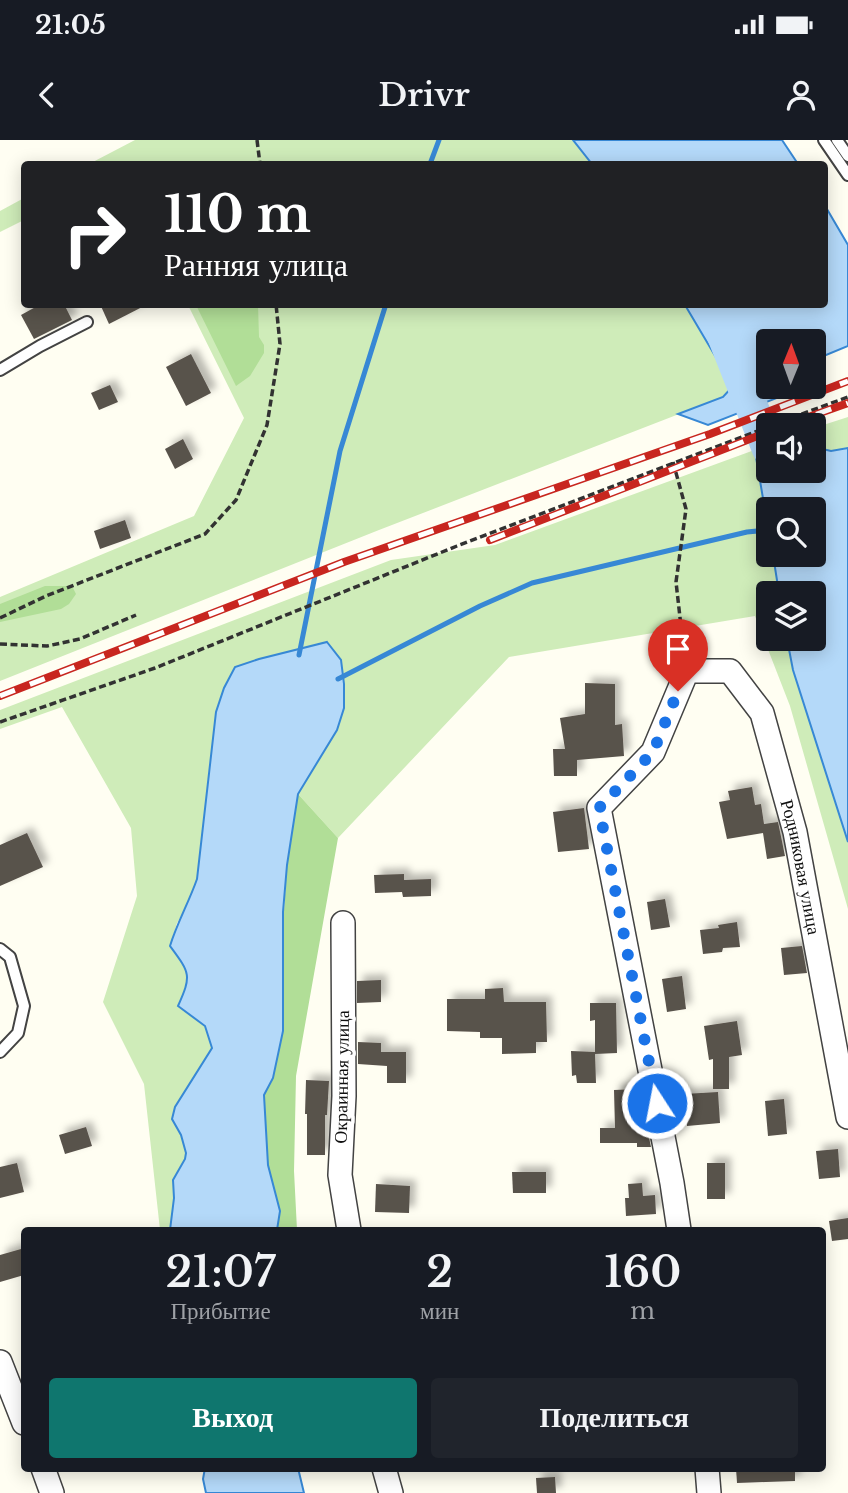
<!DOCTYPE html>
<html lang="ru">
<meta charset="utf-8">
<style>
:root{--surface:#171b24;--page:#20242c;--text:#f1f3f6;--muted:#9ea1a6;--accent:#0f766e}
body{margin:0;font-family:"Libre Baskerville",serif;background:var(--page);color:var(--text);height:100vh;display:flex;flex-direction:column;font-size:26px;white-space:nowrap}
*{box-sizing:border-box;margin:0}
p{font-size:23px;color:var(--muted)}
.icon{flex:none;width:38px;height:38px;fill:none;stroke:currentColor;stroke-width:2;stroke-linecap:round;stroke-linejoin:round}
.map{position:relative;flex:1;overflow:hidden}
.sheet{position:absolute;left:21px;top:1087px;width:805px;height:245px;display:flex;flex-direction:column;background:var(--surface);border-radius:7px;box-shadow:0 4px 18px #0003}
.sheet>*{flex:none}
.top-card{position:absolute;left:21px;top:21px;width:807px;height:147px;border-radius:7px;box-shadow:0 4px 18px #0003;background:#202124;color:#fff;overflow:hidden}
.needle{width:46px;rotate:1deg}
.controls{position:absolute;left:756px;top:189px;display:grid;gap:14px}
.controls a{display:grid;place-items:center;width:70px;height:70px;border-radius:7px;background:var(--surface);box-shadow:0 4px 18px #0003;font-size:35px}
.pin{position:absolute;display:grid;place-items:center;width:60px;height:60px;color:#fff;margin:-72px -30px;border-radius:50% 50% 50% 0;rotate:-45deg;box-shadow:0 0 7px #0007}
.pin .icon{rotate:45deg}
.me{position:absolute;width:77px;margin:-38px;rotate:349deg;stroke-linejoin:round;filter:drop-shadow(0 0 5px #0008)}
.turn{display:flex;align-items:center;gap:24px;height:147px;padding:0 28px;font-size:32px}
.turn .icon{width:91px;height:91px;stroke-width:2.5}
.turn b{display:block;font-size:49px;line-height:60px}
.eta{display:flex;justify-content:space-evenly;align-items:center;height:119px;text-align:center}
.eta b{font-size:42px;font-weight:600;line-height:49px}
.cta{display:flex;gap:14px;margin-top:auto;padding:14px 28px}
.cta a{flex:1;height:80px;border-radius:7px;background:var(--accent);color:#fff;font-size:28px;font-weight:600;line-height:80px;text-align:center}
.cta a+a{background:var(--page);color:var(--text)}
.status{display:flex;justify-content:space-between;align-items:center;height:49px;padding:0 35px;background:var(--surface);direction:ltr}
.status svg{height:19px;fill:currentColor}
header{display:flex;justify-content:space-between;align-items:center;height:91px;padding:0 28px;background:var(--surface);font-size:32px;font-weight:600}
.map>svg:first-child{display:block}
.green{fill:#cfecb9}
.forest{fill:#b1de97}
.water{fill:#b4d9f9;stroke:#3788d5;stroke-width:2}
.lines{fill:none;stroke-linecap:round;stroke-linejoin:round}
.stream{stroke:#3788d5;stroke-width:5}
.river{stroke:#b4d9f9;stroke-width:33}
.building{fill:#59524b;filter:url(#shadow)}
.service-casing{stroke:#434343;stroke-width:14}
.minor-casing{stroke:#434343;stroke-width:26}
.path{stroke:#323232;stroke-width:3.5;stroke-dasharray:7 3.5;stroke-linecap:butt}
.service{stroke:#fff;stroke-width:10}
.minor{stroke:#fff;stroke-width:23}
.rail-casing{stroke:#c8261f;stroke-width:8}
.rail{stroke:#fff;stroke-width:5;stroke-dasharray:16;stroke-linecap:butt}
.route{stroke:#1a73e8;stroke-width:12;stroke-dasharray:0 21.6}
.labels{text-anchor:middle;stroke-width:7;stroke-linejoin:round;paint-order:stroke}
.street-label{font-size:18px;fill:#101010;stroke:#fff}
</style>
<div class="status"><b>21:05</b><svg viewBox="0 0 49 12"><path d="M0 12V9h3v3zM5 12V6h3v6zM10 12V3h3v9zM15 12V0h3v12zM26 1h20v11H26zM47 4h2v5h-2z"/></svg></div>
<header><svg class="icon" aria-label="back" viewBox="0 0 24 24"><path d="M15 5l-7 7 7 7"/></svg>Drivr<svg class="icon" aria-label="person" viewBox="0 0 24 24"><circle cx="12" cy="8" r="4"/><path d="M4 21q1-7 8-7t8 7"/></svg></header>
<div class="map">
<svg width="848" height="1353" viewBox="0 0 848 1353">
<defs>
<filter id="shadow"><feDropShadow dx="6" dy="-6" stdDeviation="3.5" flood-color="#0004"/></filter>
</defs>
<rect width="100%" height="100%" fill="#fffef2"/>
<g class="green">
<path d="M 135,0 L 573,0 L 592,24 L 89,24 Z"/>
<path d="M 24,58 L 24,80 L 0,92 L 0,71 Z"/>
<path d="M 188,165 L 685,165 L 733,246 L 723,257 L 379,390 L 0,541 L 0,457 L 194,376 L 244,278 Z"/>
<path d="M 848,277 L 848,308 L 831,311 L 814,307 L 814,288 Z"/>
<path d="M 768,305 L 768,312 L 756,317 L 768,388 L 768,415 L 773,415 L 779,453 L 768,453 L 768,499 L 787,499 L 793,530 L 848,702 L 848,769 L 790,566 L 755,476 L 509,517 L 338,698 L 298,654 L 337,590 L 344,568 L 327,502 L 259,519 L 236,527 L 210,620 L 197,739 L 189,762 L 177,783 L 170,806 C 190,833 192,835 178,866 L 205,886 L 212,908 L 175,967 L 172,979 L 181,995 L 186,1013 L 186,1019 L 173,1040 L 174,1058 L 170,1090 L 160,1090 L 144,944 L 103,862 L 137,756 L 131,688 L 62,567 L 0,589 L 0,570 L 391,420 L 495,405 Z"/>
</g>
<g class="forest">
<path d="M 196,165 L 258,165 L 259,197 L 264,205 L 264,213 L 250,236 L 236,246 Z"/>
<path d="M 45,446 L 72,446 L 76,454 L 69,464 L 61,469 L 0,482 L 0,464 Z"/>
<path d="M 298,654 L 338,698 L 296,936 L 294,1031 L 297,1090 L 277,1090 L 280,1071 L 268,1025 L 264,955 L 273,938 L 287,725 Z"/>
</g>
<g class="water">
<path d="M 573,0 L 782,0 L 798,24 L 592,24 Z"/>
<path d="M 824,64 L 848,105 L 848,206 L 814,220 L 814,201 L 768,201 L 768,247 L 797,250 L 708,285 L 678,274 L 723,257 L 733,246 L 685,165 L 824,164 Z"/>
<path d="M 814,307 L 831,311 L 848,308 L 848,702 L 793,530 L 787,499 L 814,499 L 814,453 L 779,453 L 773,415 L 814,415 L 814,369 L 768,369 L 768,388 L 756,317 L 768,312 L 768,331 L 814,331 Z"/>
<path d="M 327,502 L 341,520 L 344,544 L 344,568 L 337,590 L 298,654 L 287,725 L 283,772 L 283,891 L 273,938 L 264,955 L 268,1025 L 280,1071 L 277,1090 L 170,1090 L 174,1058 L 173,1040 L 185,1019 L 186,1013 L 181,995 L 172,979 L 175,967 L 212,908 L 205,886 L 178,866 C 192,835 190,833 170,806 C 177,783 189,762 197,739 L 216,572 L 224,548 L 235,527 L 259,519 Z"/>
<path d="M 205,1328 L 298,1328 L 304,1353 L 206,1353 L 203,1339 Z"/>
</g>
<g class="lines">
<g class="stream">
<path d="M 430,24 L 439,0"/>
<path d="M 299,515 L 340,311 L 386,164"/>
<path d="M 338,539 L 480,466 L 532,443 L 747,392 L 768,390"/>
</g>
<path class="river" d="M 711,164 L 768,308"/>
</g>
<g class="building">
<path d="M 41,164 L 64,164 L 72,180 L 34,199 L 21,175 Z"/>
<path d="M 100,164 L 148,164 L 109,184 Z"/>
<path d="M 191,214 L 211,253 L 186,266 L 166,227 Z"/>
<path d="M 110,245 L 118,262 L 99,270 L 91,253 Z"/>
<path d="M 183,299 L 193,319 L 175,329 L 165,309 Z"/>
<path d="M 125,380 L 131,398 L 100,409 L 94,391 Z"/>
<path d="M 585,543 L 615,544 L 615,585 L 622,584 L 624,616 L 577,620 L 577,636 L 554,636 L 553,609 L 565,609 L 560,578 L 585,574 Z"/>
<path d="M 752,647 L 755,665 L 761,664 L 764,684 L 778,682 L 785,716 L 767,719 L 763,693 L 727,699 L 719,662 L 730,660 L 728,651 Z"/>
<path d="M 584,668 L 589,709 L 558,712 L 553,672 Z"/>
<path d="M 27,693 L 43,727 L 0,746 L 0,705 Z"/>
<path d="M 404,734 L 404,740 L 431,739 L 431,756 L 403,757 L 402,752 L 375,753 L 374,735 Z"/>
<path d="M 665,759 L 670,787 L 651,790 L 647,762 Z"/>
<path d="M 737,782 L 740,807 L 723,808 L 722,812 L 703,814 L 700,790 L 719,788 L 718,785 Z"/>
<path d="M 802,806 L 807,833 L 784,835 L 781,808 Z"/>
<path d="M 682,836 L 686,869 L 667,872 L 662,839 Z"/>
<path d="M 381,840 L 381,862 L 357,863 L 357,841 Z"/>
<path d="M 503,848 L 504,862 L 546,862 L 547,902 L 536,902 L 536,913 L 502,914 L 502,898 L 480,898 L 480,892 L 447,891 L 447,859 L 485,859 L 485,849 Z"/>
<path d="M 590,863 L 616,863 L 617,913 L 595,914 L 596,943 L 577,943 L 576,935 L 572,936 L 571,911 L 595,912 L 595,880 L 590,881 Z"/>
<path d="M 737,881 L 742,915 L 729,917 L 729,949 L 713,949 L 713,919 L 709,920 L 704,886 Z"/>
<path d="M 358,902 L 381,903 L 381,912 L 406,912 L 406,943 L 387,943 L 387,926 L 358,924 Z"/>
<path d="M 306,940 L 329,941 L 327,975 L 325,975 L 325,1015 L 307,1015 L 307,974 L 305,974 Z"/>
<path d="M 637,949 L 638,993 L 648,993 L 651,1007 L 637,1007 L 637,1003 L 600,1003 L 600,988 L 615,988 L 614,950 Z"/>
<path d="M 718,952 L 720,983 L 687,986 L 684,954 Z"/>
<path d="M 784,959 L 787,994 L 768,996 L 765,961 Z"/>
<path d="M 86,987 L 92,1006 L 65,1014 L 59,995 Z"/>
<path d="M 838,1009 L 840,1037 L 819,1039 L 816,1011 Z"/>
<path d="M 17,1023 L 24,1052 L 0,1058 L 0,1027 Z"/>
<rect x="707" y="1023" width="18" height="36"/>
<path d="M 512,1032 L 546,1032 L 546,1053 L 513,1053 Z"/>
<path d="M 642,1043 L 643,1056 L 655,1055 L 656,1074 L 626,1076 L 625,1058 L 629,1058 L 628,1044 Z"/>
<path d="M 376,1044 L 410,1046 L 409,1073 L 375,1072 Z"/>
<path d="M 848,1078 L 848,1099 L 832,1101 L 829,1081 Z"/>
<path d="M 21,1109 L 24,1122 L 24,1135 L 0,1142 L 0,1115 Z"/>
<path d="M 736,1328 L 795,1328 L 795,1341 L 737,1343 Z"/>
<path d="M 555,1337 L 556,1353 L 537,1353 L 536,1338 Z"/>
</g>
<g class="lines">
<defs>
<g id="service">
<path d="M 824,0 L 848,35"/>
<path d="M 837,0 L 848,16"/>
<path d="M 0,230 L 40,206 L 87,182"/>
<path d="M 0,809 L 10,817 L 24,866 L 18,893 L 0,912"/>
</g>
<g id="minor">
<path d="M 343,783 L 344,956 L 340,1035 L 349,1090"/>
<path id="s1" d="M 679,1090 L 672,1043 L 599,668 L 653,612 L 687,531 L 730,531 L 762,573 L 795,692 L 848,977"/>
<path d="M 0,1222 L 24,1283"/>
<path d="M 43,1328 L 52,1353"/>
<path d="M 384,1328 L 391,1353"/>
<path d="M 707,1328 L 709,1353"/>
</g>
</defs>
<use href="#service" class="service-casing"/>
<use href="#minor" class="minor-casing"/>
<g class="path">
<path d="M 257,0 L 260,24"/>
<path d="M 772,285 L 848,257"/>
<path d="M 673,322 L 686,369 L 676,442 L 684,513"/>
<path d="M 0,478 L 46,456 L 205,394 L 236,360 L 267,285 L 280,204 L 276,164"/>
<path d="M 0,504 L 47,506 L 80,499 L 136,475"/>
<path d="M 0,582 L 155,528 L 457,406 L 768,287"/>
</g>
<use href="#service" class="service"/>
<use href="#minor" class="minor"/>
<defs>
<g id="rail">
<path d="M 786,285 L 848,263"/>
<path d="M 490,400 L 768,292"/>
<path d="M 0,556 L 344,422 L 710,294 L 848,241"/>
</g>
</defs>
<use href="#rail" class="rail-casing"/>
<use href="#rail" class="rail"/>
</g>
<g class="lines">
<path class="route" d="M 657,963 L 599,668 L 653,612 L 678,551"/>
</g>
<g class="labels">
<g class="street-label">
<text dy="6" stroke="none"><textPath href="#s1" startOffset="850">Родниковая улица</textPath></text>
<text transform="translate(342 937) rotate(-89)" y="6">Окраинная улица</text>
</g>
</g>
</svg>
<div class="controls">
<a><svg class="needle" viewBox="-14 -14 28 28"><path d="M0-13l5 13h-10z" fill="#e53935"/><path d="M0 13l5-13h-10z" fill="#9ea1a6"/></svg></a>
<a><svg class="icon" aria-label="sound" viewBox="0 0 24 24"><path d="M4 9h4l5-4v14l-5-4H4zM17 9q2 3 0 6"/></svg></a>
<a><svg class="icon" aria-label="search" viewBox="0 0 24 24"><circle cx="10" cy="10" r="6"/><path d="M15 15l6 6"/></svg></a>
<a><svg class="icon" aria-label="layers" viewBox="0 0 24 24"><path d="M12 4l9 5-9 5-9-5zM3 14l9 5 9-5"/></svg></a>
</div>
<div class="pin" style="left:678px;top:551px;background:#d93025"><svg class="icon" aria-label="arrive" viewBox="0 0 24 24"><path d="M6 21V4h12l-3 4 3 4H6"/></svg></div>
<svg class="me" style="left:657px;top:963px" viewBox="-20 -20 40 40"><circle r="17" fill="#1a73e8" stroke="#fff" stroke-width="3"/><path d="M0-11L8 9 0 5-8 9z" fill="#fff"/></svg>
<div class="top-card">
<div class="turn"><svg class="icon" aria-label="right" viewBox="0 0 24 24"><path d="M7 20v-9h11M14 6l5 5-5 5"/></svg><div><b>110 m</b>Ранняя улица</div></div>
</div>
<section class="sheet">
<div class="eta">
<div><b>21:07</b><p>Прибытие</p></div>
<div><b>2</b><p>мин</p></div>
<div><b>160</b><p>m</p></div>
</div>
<div class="cta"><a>Выход</a><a>Поделиться</a></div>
</section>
</div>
